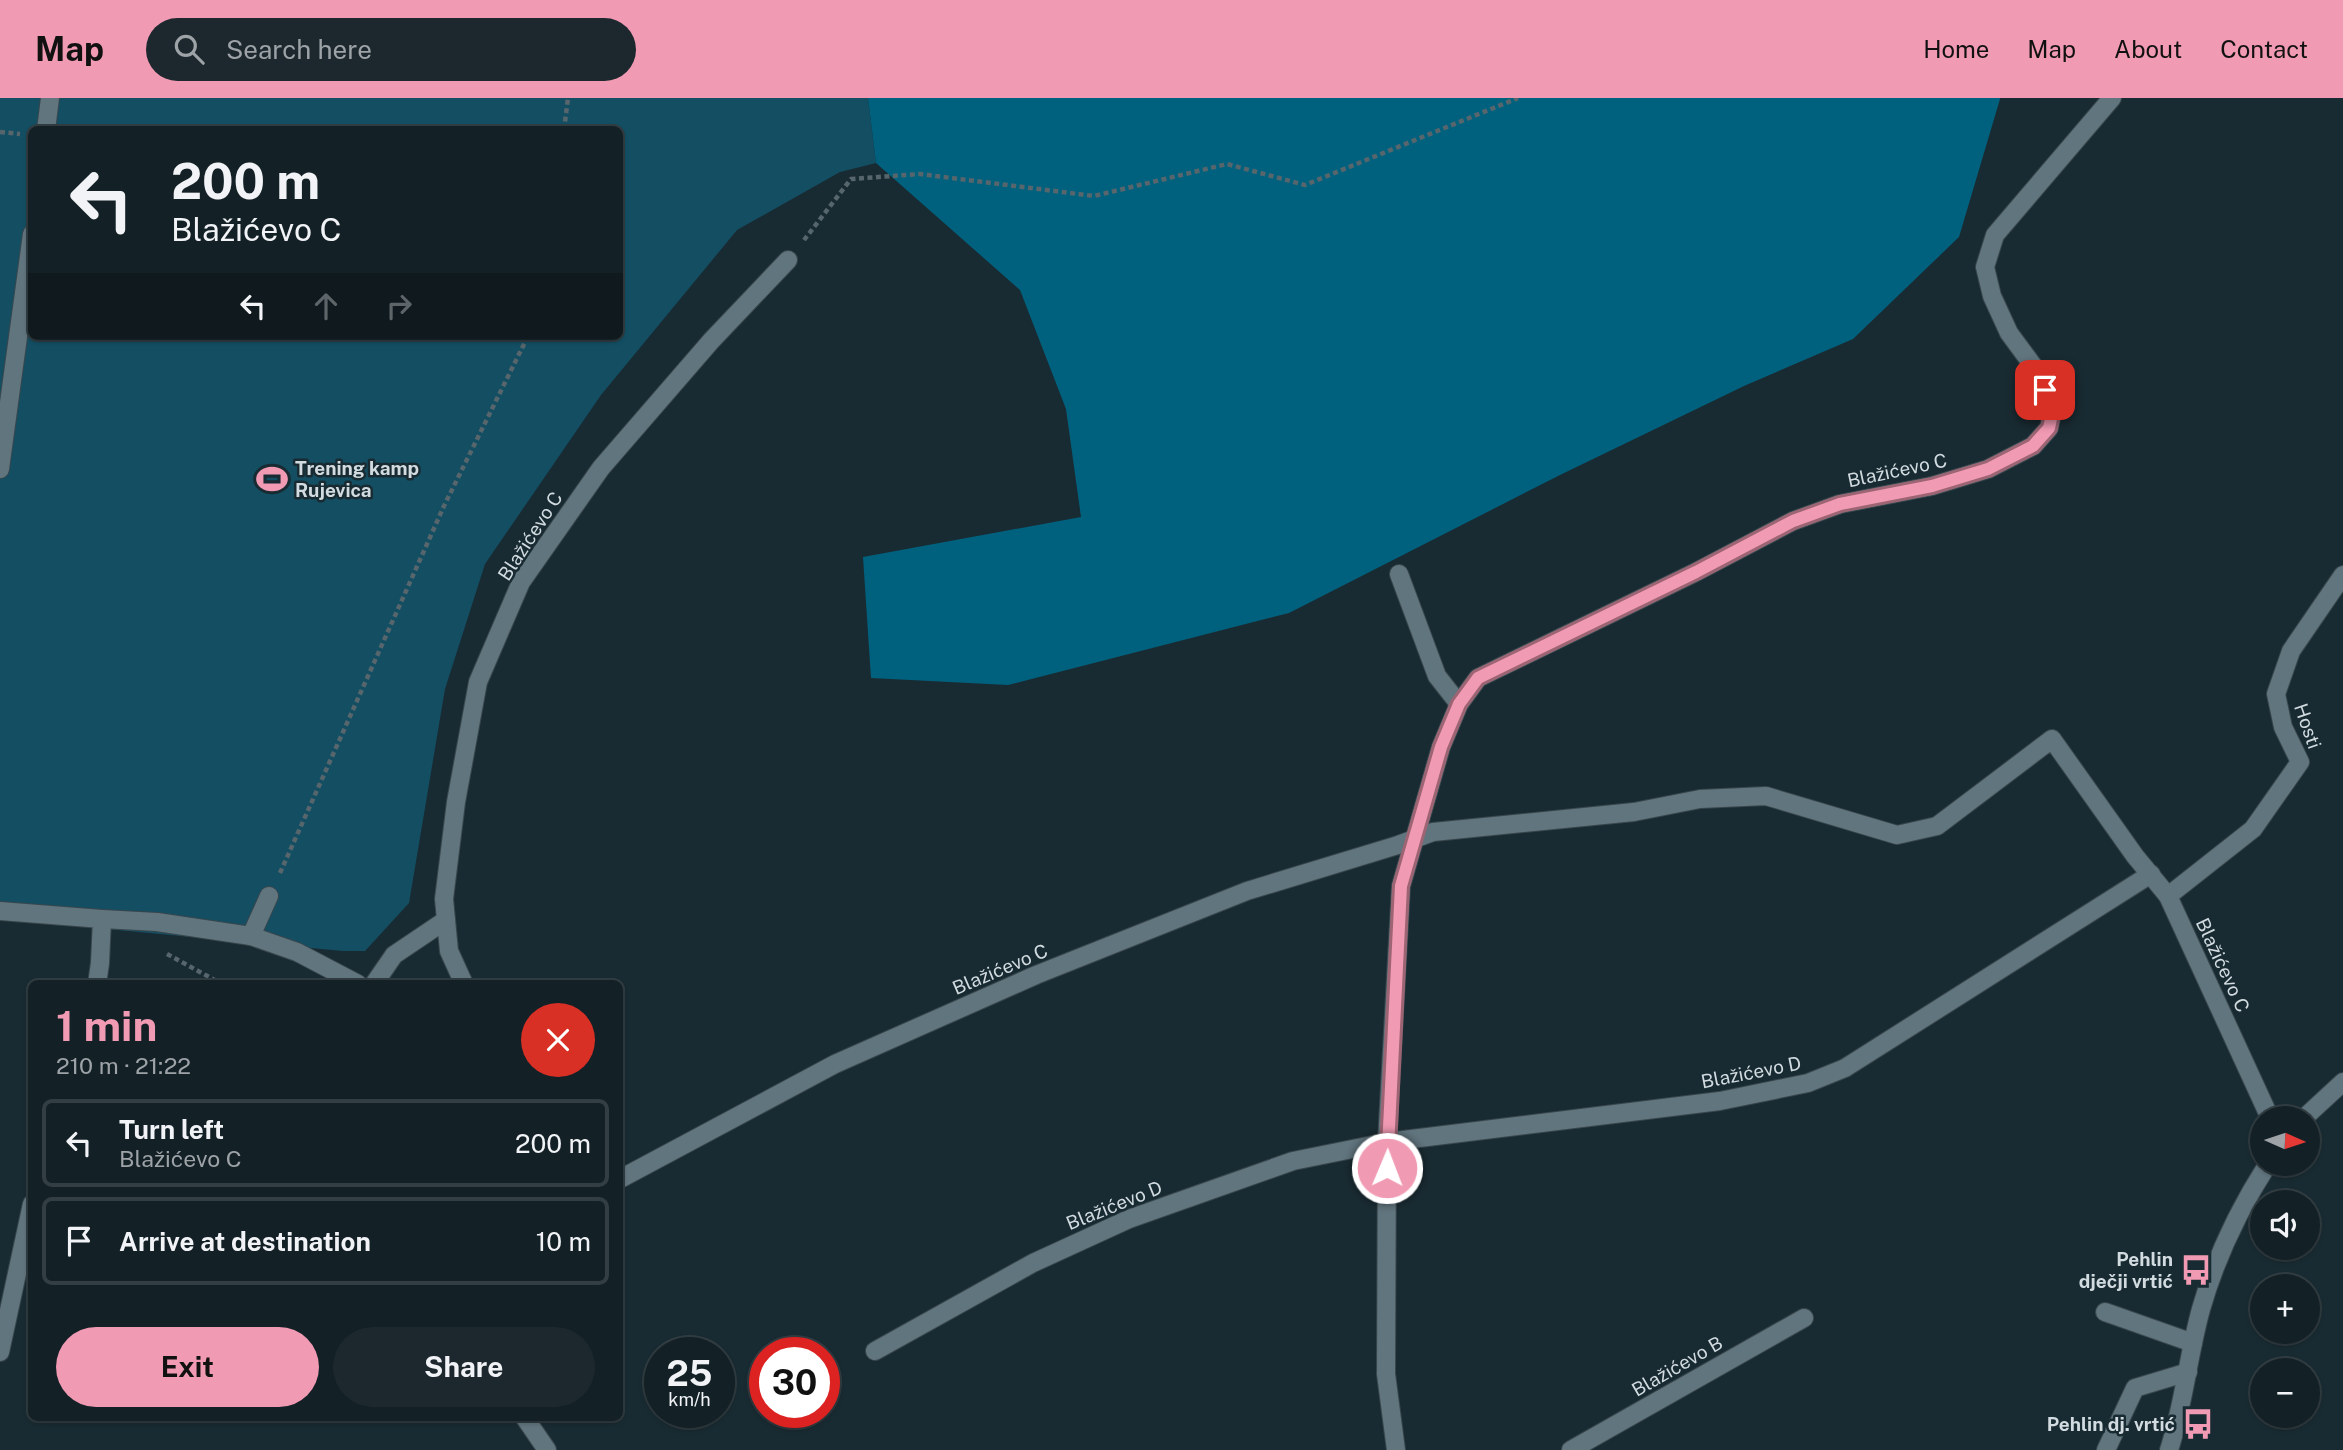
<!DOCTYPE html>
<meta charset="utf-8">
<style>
:root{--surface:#132026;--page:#1c282e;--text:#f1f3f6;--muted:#9da3a7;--line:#323e43;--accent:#f19ab3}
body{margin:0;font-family:"Public Sans",sans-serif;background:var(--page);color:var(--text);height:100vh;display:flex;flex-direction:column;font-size:26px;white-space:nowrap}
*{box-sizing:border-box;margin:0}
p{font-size:23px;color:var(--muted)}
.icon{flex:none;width:38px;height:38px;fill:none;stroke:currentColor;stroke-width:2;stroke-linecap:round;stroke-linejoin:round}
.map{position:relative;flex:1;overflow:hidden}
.panel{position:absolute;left:28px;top:882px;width:595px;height:441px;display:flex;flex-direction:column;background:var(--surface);border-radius:10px;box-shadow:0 2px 5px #0004,0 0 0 2px var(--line)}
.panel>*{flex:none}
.guide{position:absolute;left:28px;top:28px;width:595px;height:214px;border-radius:10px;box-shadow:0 2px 5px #0004,0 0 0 2px var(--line);background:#132026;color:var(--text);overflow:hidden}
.needle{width:46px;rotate:93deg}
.buttons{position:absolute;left:2250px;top:1008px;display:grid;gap:14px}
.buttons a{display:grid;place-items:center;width:70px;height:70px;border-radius:50%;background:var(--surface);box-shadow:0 2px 5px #0004,0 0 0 2px var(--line);font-size:35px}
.speed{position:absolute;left:644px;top:1239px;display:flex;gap:14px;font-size:35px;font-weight:700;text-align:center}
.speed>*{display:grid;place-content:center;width:91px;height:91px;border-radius:50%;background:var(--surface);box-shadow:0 2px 5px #0004,0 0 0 2px var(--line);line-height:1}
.speed small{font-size:18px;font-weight:400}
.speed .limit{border:10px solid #d22;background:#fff;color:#111}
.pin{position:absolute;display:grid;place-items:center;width:60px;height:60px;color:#fff;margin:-30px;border-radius:14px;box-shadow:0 4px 10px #0006}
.me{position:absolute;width:77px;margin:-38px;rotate:1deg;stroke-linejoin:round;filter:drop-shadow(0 0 5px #0008)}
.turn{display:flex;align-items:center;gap:24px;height:147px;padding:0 28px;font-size:32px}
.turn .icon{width:91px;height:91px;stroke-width:2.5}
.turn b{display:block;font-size:49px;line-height:60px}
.lanes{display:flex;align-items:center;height:66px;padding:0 28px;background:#0003;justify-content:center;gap:35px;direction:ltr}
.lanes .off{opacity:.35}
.round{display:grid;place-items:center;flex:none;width:74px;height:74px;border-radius:37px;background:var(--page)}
.head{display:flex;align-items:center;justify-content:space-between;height:119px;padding:0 28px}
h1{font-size:42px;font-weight:700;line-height:52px;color:var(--accent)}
.primary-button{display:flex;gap:14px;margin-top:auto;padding:14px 28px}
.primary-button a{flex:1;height:80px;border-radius:42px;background:var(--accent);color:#111;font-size:28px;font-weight:700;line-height:80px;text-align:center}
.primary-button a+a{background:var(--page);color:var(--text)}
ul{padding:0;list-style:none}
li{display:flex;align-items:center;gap:21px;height:88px;margin:0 14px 10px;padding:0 14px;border:4px solid var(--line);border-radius:10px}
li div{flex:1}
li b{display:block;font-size:26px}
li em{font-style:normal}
header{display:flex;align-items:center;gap:42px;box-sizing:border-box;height:98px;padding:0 35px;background:var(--accent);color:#111}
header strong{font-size:33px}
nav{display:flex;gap:38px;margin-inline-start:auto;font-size:24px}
.search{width:490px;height:63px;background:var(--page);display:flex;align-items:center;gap:18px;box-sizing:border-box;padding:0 24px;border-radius:38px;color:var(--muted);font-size:26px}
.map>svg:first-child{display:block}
.green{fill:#134e63;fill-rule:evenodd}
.forest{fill:#00617e}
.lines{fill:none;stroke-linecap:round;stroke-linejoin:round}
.service-casing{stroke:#39474d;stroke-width:20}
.minor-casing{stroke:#39474d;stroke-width:20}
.tertiary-casing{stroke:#39474d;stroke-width:20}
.path{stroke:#56666c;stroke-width:4.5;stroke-dasharray:5 3.5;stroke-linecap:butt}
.service{stroke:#61757e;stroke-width:18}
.minor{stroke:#61757e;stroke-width:18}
.tertiary{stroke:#61757e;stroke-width:18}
.route-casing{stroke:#9d6474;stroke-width:18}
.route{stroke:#f19ab3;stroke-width:12}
.labels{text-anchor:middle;stroke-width:5;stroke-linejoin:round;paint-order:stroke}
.poi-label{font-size:19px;font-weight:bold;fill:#d1dbe0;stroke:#192b32;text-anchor:end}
.street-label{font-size:19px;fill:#d1dbe0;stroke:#192b32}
</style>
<header>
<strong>Map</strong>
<div class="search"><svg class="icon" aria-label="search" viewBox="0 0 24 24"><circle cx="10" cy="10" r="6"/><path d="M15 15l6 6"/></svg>Search here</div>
<nav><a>Home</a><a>Map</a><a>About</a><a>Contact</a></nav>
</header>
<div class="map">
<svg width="2343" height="1352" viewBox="0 0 2343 1352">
<rect width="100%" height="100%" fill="#192b32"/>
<path class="green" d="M 0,0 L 868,0 L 876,65 L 840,74 L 737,132 L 601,297 L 485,466 L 445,591 L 409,805 L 365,853 L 343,853 L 0,821 ZM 32,32 L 620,32 L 620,238 L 32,238 Z"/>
<path class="forest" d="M 868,0 L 2000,0 L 2000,1 L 1959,139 L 1853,241 L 1744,288 L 1560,377 L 1289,515 L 1008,587 L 871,580 L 863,459 L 1081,419 L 1066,311 L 1020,192 L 876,65 Z"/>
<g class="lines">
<defs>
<g id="service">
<path d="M 1399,476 L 1437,578 L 1459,606"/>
<path d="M 251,838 L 297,854 L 358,886"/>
<path d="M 2105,1214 L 2193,1245"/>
<path d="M 2106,1352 L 2135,1290 L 2188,1274"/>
</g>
<g id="minor">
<path d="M 46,32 L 50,0"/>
<path d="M 0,371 L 32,136"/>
<path d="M 2168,798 L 2253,731 L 2300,664 L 2283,629 L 2276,596 L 2291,553 L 2343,477"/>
<path d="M 0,813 L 102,821 L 100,865 L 97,886"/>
<path d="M 102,821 L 157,824 L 251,838 L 269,798"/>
<path d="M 374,886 L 394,857 L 446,822"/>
<path d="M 464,886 L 449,853 L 444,801 L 456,704 L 478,584 L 521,484 L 601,370 L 711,243 L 788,162"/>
<path d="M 620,1081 L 835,966 L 1036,877 L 1247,793 L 1398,747 L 1433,734 L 1634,714 L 1700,701 L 1766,698 L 1897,737 L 1937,728 L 2052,641 L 2135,758 L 2168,798 L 2270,1020"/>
<path d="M 875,1253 L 1033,1165 L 1129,1121 L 1293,1063 L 1387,1044 L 1720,1003 L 1808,985 L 1845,970 L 2151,776"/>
<path d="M 0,1254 L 32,1106"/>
<path d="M 525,1320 L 547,1352"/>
<path d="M 1396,1352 L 1386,1276 L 1387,1044 L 1401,788 L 1441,649 L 1459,606 L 1478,580 L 1696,474 L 1793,423 L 1840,406 L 1932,388 L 1988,371 L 2033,348 L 2049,330 L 2053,311 L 2037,273 L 2009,235 L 1992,198 L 1985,169 L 1995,137 L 2112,0"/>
<path d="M 1571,1352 L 1804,1220"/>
</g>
<g id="tertiary">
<path d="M 2304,1020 L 2343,984"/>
<path d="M 2169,1352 C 2184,1306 2188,1258 2201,1211 C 2216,1159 2239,1111 2268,1066"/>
</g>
</defs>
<use href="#service" class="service-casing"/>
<use href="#minor" class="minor-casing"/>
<use href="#tertiary" class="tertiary-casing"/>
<g class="path">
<path d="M 564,32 L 568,0"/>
<path d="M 0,34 L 20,36"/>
<path d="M 804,142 L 851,81 L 920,76 L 1094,98 L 1227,66 L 1305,87 L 1518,0"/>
<path d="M 280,775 L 444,408 L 528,238"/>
<path d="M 167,856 L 222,886"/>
</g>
<use href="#service" class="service"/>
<use href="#minor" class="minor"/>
<use href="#tertiary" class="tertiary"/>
</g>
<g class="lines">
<defs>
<path id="route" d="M 1387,1070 L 1401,788 L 1441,649 L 1459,606 L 1478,580 L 1696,474 L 1793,423 L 1840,406 L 1932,388 L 1988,371 L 2033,348 L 2049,330 L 2053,312 L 2045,292"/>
</defs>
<use href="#route" class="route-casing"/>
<use href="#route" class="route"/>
</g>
<defs>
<symbol id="stadium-bare" viewBox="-9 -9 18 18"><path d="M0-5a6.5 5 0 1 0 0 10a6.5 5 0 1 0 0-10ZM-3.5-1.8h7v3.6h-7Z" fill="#f19ab3" stroke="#192b32" stroke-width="2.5" paint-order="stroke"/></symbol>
<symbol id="bus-bare" viewBox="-9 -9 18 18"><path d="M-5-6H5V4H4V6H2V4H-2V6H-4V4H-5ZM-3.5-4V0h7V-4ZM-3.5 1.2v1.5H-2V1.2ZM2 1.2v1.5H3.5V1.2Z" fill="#f19ab3" stroke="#192b32" stroke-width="2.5" paint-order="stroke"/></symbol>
</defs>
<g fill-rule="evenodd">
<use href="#stadium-bare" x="250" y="359" width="44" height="44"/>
<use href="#bus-bare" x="2174" y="1150" width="44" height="44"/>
<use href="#bus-bare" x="2176" y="1304" width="44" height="44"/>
</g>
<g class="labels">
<g class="poi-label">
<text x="295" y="377" text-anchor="start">Trening kamp<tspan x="295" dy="22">Rujevica</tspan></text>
<text x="2173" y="1168">Pehlin<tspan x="2173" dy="22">dječji vrtić</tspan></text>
<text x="2175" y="1333">Pehlin dj. vrtić</text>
</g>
<g class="street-label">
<text transform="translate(1897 372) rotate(-12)" y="7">Blažićevo C</text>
<text transform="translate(530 438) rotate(-57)" y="7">Blažićevo C</text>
<text transform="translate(2308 628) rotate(71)" y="7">Hosti</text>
<text transform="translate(2223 867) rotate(65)" y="7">Blažićevo C</text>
<text transform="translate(1000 871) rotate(-23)" y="7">Blažićevo C</text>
<text transform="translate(1751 974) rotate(-11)" y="7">Blažićevo D</text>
<text transform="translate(1114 1107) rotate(-22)" y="7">Blažićevo D</text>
<text transform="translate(1677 1268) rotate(-30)" y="7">Blažićevo B</text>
</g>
</g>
</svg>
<div class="buttons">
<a><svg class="needle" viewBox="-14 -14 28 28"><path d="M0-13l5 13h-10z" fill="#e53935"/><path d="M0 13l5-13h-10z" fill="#9da3a7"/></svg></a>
<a><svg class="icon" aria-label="sound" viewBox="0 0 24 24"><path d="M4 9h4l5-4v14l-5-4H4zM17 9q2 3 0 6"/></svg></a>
<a>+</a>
<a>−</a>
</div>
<div class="speed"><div>25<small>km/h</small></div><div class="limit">30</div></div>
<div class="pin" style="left:2045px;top:292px;background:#d93025"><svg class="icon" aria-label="arrive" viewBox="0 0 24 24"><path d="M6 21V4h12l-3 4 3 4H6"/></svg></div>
<svg class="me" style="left:1387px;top:1070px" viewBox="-20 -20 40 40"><circle r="17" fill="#f19ab3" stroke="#fff" stroke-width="3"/><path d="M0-11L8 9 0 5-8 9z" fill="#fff"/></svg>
<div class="guide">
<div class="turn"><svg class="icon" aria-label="left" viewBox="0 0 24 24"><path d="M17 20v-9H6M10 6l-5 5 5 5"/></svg><div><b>200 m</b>Blažićevo C</div></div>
<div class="lanes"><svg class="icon" aria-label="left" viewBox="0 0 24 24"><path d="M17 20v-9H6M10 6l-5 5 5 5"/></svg><svg class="icon off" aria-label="ahead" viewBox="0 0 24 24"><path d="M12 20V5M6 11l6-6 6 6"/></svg><svg class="icon off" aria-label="right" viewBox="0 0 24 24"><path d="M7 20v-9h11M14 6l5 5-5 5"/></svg></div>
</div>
<section class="panel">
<div class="head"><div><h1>1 min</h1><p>210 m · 21:22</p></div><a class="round" style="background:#d93025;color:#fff"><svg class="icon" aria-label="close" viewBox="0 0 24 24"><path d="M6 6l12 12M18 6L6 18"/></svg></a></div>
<ul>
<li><svg class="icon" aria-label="left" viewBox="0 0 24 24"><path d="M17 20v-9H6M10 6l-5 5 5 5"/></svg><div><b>Turn left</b><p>Blažićevo C</p></div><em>200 m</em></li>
<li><svg class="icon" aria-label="arrive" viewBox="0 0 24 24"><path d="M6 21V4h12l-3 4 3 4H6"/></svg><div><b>Arrive at destination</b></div><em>10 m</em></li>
</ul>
<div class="primary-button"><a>Exit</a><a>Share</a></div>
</section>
</div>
